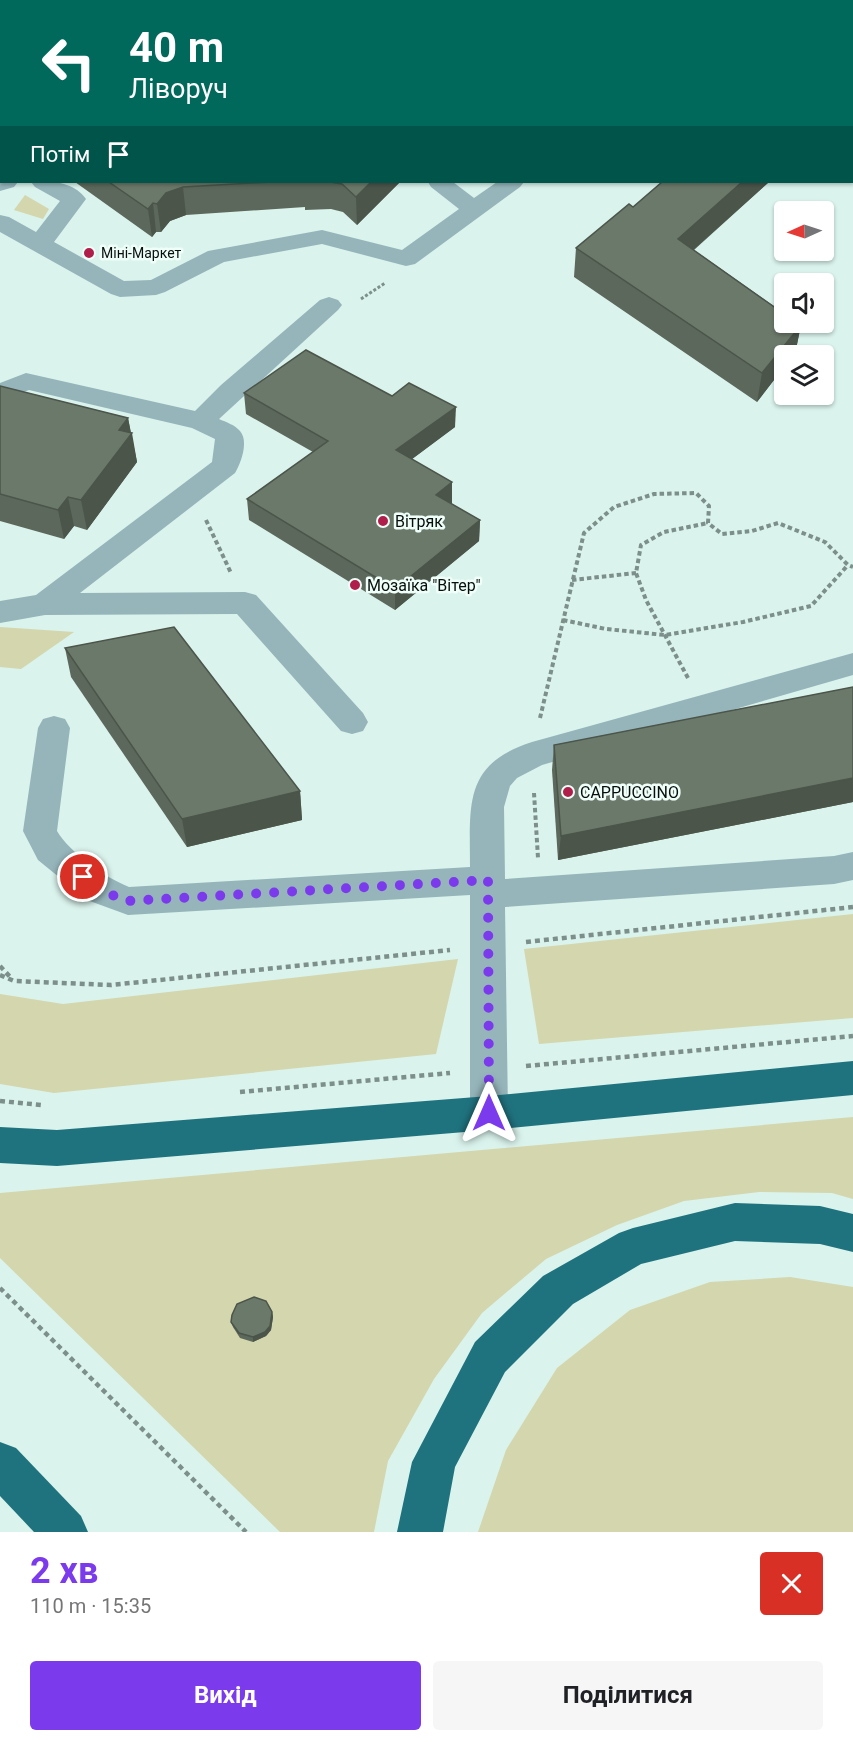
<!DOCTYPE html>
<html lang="uk">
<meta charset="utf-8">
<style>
:root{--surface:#fff;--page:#f6f6f6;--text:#202124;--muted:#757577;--accent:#7c3aed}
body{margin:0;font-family:Roboto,sans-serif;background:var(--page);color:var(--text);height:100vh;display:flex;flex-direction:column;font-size:22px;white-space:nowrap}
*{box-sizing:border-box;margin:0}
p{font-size:20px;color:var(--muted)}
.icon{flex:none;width:33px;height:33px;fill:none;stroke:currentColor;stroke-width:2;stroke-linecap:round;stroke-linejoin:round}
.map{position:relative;height:1532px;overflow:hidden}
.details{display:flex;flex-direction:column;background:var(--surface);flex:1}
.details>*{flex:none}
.top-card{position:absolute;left:0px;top:0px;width:854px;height:183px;box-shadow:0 2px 4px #0004;background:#00695c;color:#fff;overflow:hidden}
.needle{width:39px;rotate:267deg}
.fabs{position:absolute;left:774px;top:201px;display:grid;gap:12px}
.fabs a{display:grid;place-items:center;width:60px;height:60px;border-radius:6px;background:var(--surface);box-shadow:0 2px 4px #0004;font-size:30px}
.pin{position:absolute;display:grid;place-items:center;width:51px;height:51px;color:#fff;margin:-26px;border:3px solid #fff;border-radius:50%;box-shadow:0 2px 6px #0007}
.me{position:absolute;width:66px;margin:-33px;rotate:0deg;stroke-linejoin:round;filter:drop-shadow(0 0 4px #0008)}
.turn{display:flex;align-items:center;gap:21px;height:126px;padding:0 30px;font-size:27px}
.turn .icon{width:78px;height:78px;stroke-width:2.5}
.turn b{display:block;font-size:42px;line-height:51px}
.then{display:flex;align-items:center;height:57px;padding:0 30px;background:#0003;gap:12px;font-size:22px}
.round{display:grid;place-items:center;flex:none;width:63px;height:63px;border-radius:6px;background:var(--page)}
.summary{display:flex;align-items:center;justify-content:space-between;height:102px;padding:0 30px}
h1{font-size:36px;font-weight:700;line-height:45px;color:var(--accent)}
.primary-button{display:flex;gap:12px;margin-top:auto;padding:12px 30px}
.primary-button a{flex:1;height:69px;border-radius:6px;background:var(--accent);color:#fff;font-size:24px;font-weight:700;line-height:69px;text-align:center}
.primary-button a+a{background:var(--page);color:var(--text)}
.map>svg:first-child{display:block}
.green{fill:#d4d6ad}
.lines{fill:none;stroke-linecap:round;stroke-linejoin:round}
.river{fill:#94c9f1;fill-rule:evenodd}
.path-far2{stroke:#7d8f8a;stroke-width:3;stroke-dasharray:3 2;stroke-linecap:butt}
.path-far1{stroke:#7d8f8a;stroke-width:4;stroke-dasharray:4.5 3;stroke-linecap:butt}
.path{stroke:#7d8f8a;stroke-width:4.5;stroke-dasharray:5 4;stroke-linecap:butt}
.minor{fill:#95b5ba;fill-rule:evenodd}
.highway{fill:#1f737f;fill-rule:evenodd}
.wall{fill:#5c685b}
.shaded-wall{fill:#4b554a}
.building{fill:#6b796a;stroke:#4b554a;stroke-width:1.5}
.route{stroke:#7c3aed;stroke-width:10;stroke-dasharray:0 18}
.poi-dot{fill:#b01f4b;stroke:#effef9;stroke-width:2}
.labels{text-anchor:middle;stroke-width:5;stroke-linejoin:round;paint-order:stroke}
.far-poi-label{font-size:14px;fill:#070f0d;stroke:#effef9;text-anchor:start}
.poi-label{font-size:16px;fill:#070f0d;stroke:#effef9;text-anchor:start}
</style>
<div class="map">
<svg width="853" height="1532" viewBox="0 0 853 1532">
<rect width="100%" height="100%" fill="#daf3ec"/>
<g class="green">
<path d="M 0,0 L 181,0 L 2,2 L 0,92 Z"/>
<path d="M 25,195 L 49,209 L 43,219 L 14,210 Z"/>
<path d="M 0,627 L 74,632 L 21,669 L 0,667 Z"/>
<path d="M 853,914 L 853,1018 L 539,1044 L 524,949 Z"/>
<path d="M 458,959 L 436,1054 L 54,1093 L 0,1084 L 0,994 L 63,1004 Z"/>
<path d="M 853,1117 L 853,1199 L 832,1193 L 759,1192 L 684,1201 L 617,1225 L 546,1259 L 482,1313 L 434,1379 L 388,1461 L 374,1532 L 280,1532 L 0,1258 L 0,1193 Z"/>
<path d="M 790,1277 L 853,1287 L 853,1532 L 478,1532 L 506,1450 L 557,1368 L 630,1310 L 710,1282 Z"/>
</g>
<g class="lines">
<g class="river">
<path d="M 167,0 L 214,0 L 166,2 Z"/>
<path d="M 0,83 L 2,83 L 0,113 Z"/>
</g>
<g class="path-far2">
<path d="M 359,0 L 364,2"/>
<path d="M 304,2 L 306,0"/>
<path d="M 335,2 L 337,0"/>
<path d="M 361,299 L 385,283"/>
</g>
<g class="path-far1">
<path d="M 206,520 L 231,573"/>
<path d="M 572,580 L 636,573"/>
<path d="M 563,620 L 606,629 L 665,635 L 743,622 L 811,606 L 848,565"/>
<path d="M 688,678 L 646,600 L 636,573 L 641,545 L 664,532 L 708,523"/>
<path d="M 540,718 L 584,533 L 614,507 L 654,494 L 696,493 L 709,506 L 708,523 L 722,534 L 752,531 L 778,523 L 825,542 L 848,565 L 853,567"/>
<path d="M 534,793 L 538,858"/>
</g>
<g class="path">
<path d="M 526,942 L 853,907"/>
<path d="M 0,966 L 12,979"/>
<path d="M 0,975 L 14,981 L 111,985 L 450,950"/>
<path d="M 526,1066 L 853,1036"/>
<path d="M 240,1092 L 450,1073"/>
<path d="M 0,1101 L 41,1105"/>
<path d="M 0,1288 L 246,1532"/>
</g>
<g class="minor">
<path d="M 243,0 L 265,0 L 242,2 Z"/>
<path d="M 437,0 L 457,0 L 436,2 Z"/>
<path d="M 609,0 L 655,0 L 608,2 Z"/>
<path d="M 682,0 L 704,0 L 705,2 L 683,2 Z"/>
<path d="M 782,0 L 802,0 L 781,2 Z"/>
<path d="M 2,122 L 2,136 L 0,137 L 0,123 Z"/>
<rect x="0" y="151" width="2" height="14"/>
<path d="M 0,176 L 2,182 L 18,182 L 14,187 L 0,191 Z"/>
<path d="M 31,182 C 50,180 74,182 86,199 L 54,242 L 124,281 L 151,280 L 208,251 L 322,230 L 402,250 L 459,209 L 431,187 L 428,182 L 453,182 L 474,198 L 497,182 L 524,182 L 520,187 L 415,264 L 406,266 L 322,244 L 224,262 L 165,292 L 156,295 L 120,297 L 111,294 L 0,232 L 0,215 L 9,217 L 36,232 L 60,201 L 35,187 Z"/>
<path d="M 329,297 L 338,300 L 342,305 L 338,310 L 219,419 C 226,422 235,425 240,431 C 249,441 241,463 235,473 L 80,593 L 245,592 L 256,595 L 363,713 L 368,722 L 363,731 L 352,734 L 341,731 L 237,614 L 45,615 L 0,623 L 0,601 L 36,595 L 212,462 L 215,439 L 192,428 L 29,390 L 0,401 L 0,383 L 26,373 L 195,411 L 221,385 L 320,300 Z"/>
<path d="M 853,653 L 853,675 L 542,765 L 517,778 L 510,786 L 504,807 L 505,879 L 834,856 L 853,852 L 853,880 L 834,884 L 505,907 L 508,1113 L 503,1125 L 489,1130 L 475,1125 L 470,1113 L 470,895 L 128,915 L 87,900 L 38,860 L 23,831 L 38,728 L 43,719 L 54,716 L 65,719 L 70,728 L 57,831 C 69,852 106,878 129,887 L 470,867 C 470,805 463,764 532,742 Z"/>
</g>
<g class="highway">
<path d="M 853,1061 L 853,1095 L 489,1130 L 57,1166 L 0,1163 L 0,1127 L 57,1130 L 489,1096 Z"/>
<path d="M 735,1203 L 820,1206 L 853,1214 L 853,1252 L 820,1244 L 735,1241 L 641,1264 L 573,1304 L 505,1372 L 455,1467 L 443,1532 L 397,1532 L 412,1462 L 475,1342 L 543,1276 L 619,1233 L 633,1228 Z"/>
<path d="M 0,1442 L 16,1448 L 81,1516 L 88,1532 L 34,1532 L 0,1496 Z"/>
</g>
</g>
<g class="wall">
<path d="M 459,0 L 542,0 L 539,2 L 459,2 Z"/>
<path d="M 713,0 L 781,0 L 777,2 L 716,2 Z"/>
<rect x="852" y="64" width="1" height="71"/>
<path d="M 75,182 L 400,182 L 357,225 L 343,212 L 331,209 L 305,210 L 305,207 L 186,215 L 170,221 L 161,232 L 156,232 L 152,237 Z"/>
<path d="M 662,182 L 769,182 L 694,250 L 801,325 L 795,354 L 784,356 L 784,367 L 757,402 L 574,277 L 576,248 L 633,207 Z"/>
<path d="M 0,386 L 128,418 L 137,462 L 87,530 L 74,526 L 64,539 L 0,521 Z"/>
<path d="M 244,393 L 392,396 L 455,427 L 412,459 L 452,503 L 451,504 L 480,520 L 479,541 L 395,610 L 249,520 L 247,499 L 313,452 L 246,414 Z"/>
<path d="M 65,648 L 300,791 L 302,820 L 187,847 L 71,677 Z"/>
<path d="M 853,687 L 853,802 L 558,860 L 552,770 L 554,745 Z"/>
<path d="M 272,1312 L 273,1317 L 271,1330 L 266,1336 L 253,1342 L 240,1338 L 233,1327 L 231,1322 Z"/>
</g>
<g class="shaded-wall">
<path d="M 518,0 L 542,0 L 539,2 L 517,2 Z"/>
<path d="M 742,0 L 781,0 L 777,2 L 742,2 Z"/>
<path d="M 371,182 L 400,182 L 357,225 L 356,197 Z"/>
<path d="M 742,182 L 769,182 L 674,267 L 678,239 Z"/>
<path d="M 183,187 L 186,215 L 170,221 L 161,232 L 157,204 L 166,193 Z"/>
<path d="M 153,203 L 156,232 L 152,237 L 148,209 Z"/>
<path d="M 801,325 L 795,354 L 794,356 L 784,356 L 784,367 L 757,402 L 762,373 Z"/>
<path d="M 456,407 L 455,427 L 396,471 L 396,450 Z"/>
<path d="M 128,418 L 131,434 L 132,433 L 137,462 L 87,530 L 81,500 L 119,430 Z"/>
<path d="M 452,482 L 452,503 L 435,516 L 436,495 Z"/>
<path d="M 68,497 L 74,526 L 64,539 L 58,510 Z"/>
<path d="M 480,520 L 479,541 L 395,610 L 395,589 Z"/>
<path d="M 853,778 L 853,802 L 558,860 L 561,836 Z"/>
<path d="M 300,791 L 302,820 L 187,847 L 182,819 Z"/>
<path d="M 272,1312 L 273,1317 L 271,1330 L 266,1336 L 253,1342 L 253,1337 Z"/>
</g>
<g class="building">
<rect x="852" y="64" width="1" height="42"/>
<path d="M 109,182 L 270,182 L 183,187 L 166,193 L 157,204 L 153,203 L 148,209 Z"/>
<path d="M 330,182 L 371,182 L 356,197 L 342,184 Z"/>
<path d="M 662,182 L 742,182 L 678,239 L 784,314 L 784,322 L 797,322 L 801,325 L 762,373 L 576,248 L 629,204 L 633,207 Z"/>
<path d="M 306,350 L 392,396 L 409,383 L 456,407 L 396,450 L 452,482 L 436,495 L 480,520 L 395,589 L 247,499 L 328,441 L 244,393 Z"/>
<path d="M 0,386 L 128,418 L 119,430 L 132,433 L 81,500 L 68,497 L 58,510 L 0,494 Z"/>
<path d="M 174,627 L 300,791 L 182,819 L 65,648 Z"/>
<path d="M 853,687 L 853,778 L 561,836 L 554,745 Z"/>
<path d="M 254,1297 L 266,1301 L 272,1312 L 270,1326 L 265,1332 L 253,1337 L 239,1333 L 231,1322 L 232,1315 L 237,1304 Z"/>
</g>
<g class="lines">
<path class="route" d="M 83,877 L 99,890 L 128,901 L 488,880 L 489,1113"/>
</g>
<g class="poi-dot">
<circle cx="89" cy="253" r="6"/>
<circle cx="383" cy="521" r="6"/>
<circle cx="355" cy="585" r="6"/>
<circle cx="568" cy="792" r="6"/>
</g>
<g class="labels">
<g class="far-poi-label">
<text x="101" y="258">Міні-Маркет</text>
</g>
<g class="poi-label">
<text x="395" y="527">Вітряк</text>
<text x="367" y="591">Мозаїка "Вітер"</text>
<text x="580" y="798">CAPPUCCINO</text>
</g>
</g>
</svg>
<div class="fabs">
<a><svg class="needle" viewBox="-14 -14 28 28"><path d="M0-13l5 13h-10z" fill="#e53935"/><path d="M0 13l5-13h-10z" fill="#757577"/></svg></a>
<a><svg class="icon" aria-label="sound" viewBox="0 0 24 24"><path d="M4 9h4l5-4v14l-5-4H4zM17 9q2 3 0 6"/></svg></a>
<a><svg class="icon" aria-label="layers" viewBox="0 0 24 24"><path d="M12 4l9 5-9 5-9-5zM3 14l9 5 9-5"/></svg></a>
</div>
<div class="pin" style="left:83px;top:877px;background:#d93025"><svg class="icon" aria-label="arrive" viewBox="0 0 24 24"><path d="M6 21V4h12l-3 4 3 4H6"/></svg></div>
<svg class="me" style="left:489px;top:1113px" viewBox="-20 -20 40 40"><path d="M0-17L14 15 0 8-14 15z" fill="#7c3aed" stroke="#fff" stroke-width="4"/></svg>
<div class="top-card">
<div class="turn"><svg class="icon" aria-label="left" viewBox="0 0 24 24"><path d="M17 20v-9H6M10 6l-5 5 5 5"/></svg><div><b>40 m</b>Ліворуч</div></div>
<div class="then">Потім<svg class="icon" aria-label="arrive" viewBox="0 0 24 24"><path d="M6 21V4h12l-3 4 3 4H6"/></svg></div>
</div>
</div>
<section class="details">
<div class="summary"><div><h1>2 хв</h1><p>110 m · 15:35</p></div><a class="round" style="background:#d93025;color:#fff"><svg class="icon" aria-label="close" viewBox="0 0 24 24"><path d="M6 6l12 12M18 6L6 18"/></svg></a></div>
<div class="primary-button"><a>Вихід</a><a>Поділитися</a></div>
</section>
